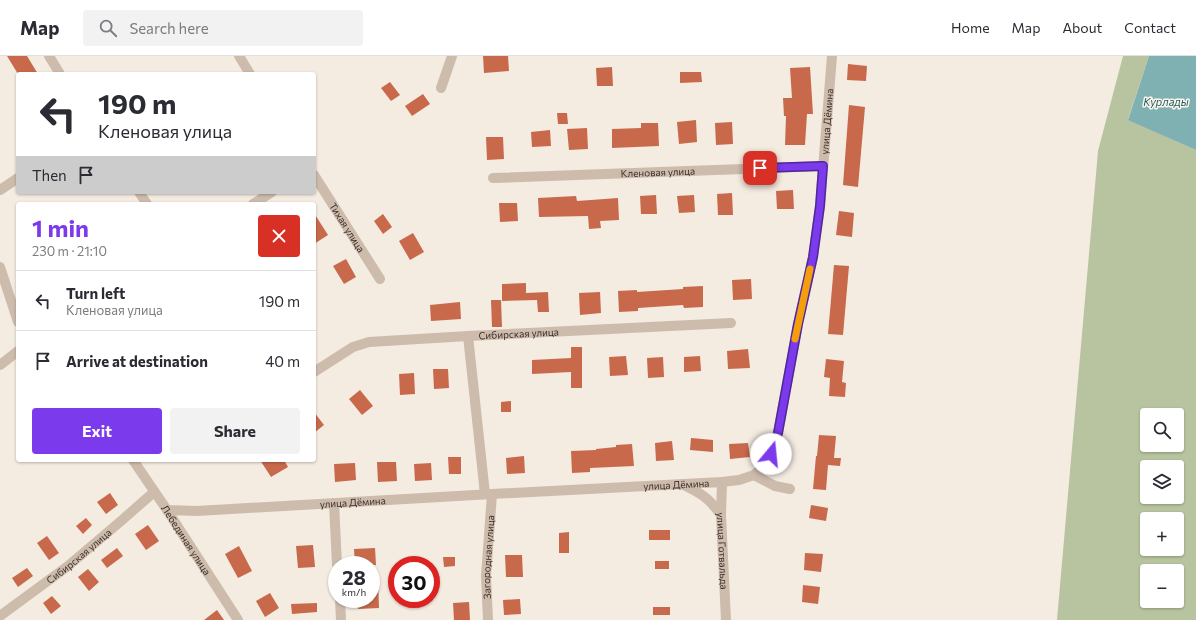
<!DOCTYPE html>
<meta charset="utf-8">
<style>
:root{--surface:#fff;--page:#f2f2f3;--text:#2b2b33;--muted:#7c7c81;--line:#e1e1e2;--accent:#7c3aed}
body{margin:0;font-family:Commissioner,sans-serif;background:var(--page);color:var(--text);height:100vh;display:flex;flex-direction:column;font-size:15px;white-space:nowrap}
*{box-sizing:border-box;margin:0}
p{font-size:13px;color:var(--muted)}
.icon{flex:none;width:22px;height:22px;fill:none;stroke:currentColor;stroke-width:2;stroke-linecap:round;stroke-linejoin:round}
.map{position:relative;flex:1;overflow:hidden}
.details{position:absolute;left:16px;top:146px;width:300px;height:260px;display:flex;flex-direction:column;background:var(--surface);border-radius:4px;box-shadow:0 1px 3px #0004}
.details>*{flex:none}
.hud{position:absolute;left:16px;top:16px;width:300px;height:122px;border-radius:4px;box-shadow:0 1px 3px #0004;background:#fff;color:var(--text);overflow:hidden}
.controls{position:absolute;left:1140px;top:352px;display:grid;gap:8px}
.controls a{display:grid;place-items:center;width:44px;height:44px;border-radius:4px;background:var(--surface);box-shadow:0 1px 3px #0004;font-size:20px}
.speed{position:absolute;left:328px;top:500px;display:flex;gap:8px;font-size:20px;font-weight:700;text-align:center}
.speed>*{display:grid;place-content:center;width:52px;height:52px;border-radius:50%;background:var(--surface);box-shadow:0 1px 3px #0004;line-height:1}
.speed small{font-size:10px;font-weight:400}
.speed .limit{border:6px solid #d22;background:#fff;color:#111}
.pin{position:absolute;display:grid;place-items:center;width:34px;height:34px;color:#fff;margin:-17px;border-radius:8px;box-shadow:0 2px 6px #0006}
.me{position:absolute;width:44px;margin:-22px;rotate:17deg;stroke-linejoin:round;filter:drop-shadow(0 0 3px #0008)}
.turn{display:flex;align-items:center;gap:14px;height:84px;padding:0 16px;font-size:18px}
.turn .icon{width:52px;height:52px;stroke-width:2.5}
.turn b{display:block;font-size:28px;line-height:34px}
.then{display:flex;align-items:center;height:38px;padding:0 16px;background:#0003;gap:8px;font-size:15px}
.round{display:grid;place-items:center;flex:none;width:42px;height:42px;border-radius:4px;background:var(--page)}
.headline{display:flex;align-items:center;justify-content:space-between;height:68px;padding:0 16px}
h1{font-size:24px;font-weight:700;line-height:30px;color:var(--accent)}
.button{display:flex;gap:8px;margin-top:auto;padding:8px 16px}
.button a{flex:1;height:46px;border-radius:4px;background:var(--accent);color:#fff;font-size:16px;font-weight:700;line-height:46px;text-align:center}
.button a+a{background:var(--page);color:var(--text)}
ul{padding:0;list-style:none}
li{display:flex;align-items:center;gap:12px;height:60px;padding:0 16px;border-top:1px solid var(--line)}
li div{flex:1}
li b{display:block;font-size:15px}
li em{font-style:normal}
header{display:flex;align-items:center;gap:24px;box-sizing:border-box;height:56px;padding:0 20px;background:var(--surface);border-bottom:1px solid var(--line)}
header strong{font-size:19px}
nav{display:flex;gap:22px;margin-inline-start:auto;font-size:14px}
.search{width:280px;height:36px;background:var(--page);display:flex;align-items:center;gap:10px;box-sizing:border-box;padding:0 14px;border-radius:4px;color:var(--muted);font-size:15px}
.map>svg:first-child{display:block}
.green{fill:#b8c4a0;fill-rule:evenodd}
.water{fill:#7fb0b2}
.building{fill:#c8694b}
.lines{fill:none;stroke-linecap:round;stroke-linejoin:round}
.minor{stroke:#cdbbac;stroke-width:10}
.route-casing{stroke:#51269a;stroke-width:10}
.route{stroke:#7c3aed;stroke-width:7}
.slow{stroke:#f59e0b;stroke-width:7}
.labels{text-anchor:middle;stroke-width:3;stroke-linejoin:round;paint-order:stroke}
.street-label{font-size:10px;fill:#3b302b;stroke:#fbf5ee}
.water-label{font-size:11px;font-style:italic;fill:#1f5a5e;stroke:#fbf5ee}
</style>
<header>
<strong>Map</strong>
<div class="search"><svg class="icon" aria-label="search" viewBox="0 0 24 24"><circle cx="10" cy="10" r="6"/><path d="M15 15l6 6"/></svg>Search here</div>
<nav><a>Home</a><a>Map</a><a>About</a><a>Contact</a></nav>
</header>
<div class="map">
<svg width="1196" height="564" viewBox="0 0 1196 564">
<rect width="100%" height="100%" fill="#f4ebe1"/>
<path class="green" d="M 1123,0 L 1149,0 L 1128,63 L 1196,94 L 1196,564 L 1057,564 L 1098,95 ZM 1147,359 L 1177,359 L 1177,389 L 1147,389 ZM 1147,411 L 1177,411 L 1177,441 L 1147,441 ZM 1147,463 L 1177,463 L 1177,493 L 1147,493 ZM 1147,515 L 1177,515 L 1177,545 L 1147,545 Z"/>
<path class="water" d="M 1149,0 L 1196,0 L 1196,94 L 1128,64 Z"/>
<g class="building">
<path d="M 7,0 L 27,0 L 38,18 L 18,18 Z"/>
<path d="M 483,0 L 508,0 L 509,15 L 484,17 Z"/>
<path d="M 848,8 L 867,10 L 866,25 L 847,24 Z"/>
<path d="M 612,11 L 613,30 L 597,30 L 596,12 Z"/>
<path d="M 810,11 L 813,58 L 807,58 L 805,89 L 785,89 L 786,60 L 784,60 L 783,42 L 792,42 L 790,12 Z"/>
<path d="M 680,16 L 701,16 L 702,26 L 680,27 Z"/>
<path d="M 390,26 L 400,39 L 391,45 L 381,32 Z"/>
<path d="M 423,38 L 430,48 L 412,60 L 405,50 Z"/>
<path d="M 849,49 L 865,51 L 858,131 L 843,129 Z"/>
<path d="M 557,57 L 567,57 L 568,68 L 558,68 Z"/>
<path d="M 696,64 L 697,86 L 679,88 L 677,66 Z"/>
<path d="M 732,66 L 733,88 L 716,89 L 715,67 Z"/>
<path d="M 641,67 L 658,67 L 659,90 L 612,92 L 612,73 L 641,72 Z"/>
<path d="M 587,72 L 588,93 L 569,94 L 567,73 Z"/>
<path d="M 550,74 L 551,90 L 532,91 L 531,76 Z"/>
<path d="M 486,81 L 503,81 L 504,103 L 487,104 Z"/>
<path d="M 793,134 L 794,153 L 777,153 L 776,135 Z"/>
<path d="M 732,137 L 733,159 L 718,159 L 717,138 Z"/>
<path d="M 656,139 L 657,158 L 641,158 L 640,140 Z"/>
<path d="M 694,139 L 695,156 L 679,157 L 677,140 Z"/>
<path d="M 576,140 L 577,145 L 618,142 L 619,164 L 600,165 L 601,172 L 589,173 L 588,160 L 539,161 L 538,142 Z"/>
<path d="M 499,147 L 517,147 L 518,165 L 500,166 Z"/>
<path d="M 839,155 L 854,157 L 852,181 L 836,179 Z"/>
<path d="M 314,157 L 328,179 L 314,188 Z"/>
<path d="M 383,158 L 392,171 L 383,178 L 374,165 Z"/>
<path d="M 413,177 L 424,196 L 410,204 L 399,185 Z"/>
<path d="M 346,203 L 356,221 L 344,228 L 333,210 Z"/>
<path d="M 834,209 L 849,210 L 843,279 L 828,278 Z"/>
<path d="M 751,223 L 752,243 L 733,244 L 732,224 Z"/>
<path d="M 526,227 L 526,237 L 548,236 L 549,256 L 538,256 L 537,244 L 502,245 L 502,228 Z"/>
<path d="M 703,230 L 703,251 L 684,252 L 683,249 L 638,252 L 638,255 L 619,256 L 618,235 L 637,234 L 637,236 L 683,233 L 683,231 Z"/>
<path d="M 600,236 L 601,257 L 580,259 L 579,237 Z"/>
<path d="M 491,244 L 501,244 L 502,271 L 492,271 Z"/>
<path d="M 460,246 L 461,263 L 431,265 L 430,249 Z"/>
<path d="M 571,291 L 582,291 L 582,332 L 571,332 L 571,316 L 532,318 L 532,304 L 571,302 Z"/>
<path d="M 748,293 L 750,312 L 728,313 L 727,295 Z"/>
<path d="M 626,300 L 628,319 L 610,320 L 609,301 Z"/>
<path d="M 700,300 L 701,315 L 684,316 L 684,301 Z"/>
<path d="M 663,301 L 664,321 L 648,322 L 647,302 Z"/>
<path d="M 826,303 L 844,305 L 842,326 L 846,327 L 845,341 L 829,340 L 830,322 L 824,321 Z"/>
<path d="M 433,313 L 448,313 L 449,332 L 434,333 Z"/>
<path d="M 414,317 L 415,338 L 400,339 L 399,318 Z"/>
<path d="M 360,334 L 373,350 L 362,359 L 349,343 Z"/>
<path d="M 511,345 L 511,356 L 501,356 L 501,346 Z"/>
<path d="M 314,356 L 324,369 L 314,377 Z"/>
<path d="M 819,379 L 836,380 L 834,402 L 841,402 L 840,410 L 828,409 L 826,434 L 813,433 L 816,400 L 817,400 Z"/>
<path d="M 691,382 L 713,384 L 713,396 L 690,394 Z"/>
<path d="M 672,385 L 674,404 L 656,405 L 655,387 Z"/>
<path d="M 748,387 L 750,401 L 730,403 L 729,388 Z"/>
<path d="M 632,388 L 634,410 L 590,412 L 590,416 L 572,417 L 571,395 L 596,394 L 596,393 L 616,391 L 616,389 Z"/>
<path d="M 524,400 L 525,417 L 507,418 L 506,402 Z"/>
<path d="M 448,401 L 461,401 L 461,418 L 449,418 Z"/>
<path d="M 260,404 L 284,404 L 288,411 L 271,421 Z"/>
<path d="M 377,406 L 396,406 L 397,425 L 378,426 Z"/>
<path d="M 355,407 L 356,424 L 335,426 L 334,408 Z"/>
<path d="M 431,407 L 432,424 L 415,425 L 414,408 Z"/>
<path d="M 110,437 L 118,449 L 106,458 L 97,446 Z"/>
<path d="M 811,449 L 828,452 L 826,465 L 809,462 Z"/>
<path d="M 86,462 L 92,469 L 83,478 L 76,470 Z"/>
<path d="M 148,469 L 159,485 L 146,494 L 135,478 Z"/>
<rect x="649" y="474" width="21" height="10"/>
<path d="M 569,476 L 569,497 L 559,497 L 559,477 Z"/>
<path d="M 47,480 L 59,497 L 49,504 L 37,487 Z"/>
<path d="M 313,489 L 315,511 L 298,512 L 296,490 Z"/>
<path d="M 239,490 L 252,515 L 238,522 L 225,498 Z"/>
<path d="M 117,492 L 123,500 L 107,512 L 101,504 Z"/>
<path d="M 375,492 L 376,509 L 355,509 L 354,493 Z"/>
<path d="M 805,497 L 823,498 L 821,516 L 804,514 Z"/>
<path d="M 505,499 L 522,499 L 523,521 L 506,521 Z"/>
<path d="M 443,501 L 455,501 L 455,510 L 444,511 Z"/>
<rect x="655" y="505" width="14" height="8"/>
<path d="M 27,512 L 33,520 L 18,531 L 12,522 Z"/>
<path d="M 88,513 L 99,526 L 89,535 L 78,521 Z"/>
<path d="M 371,522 L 378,522 L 379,552 L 358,553 L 357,543 L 371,543 Z"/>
<path d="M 803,529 L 820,531 L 818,548 L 802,546 Z"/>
<path d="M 270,537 L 279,552 L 265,561 L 256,545 Z"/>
<path d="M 52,540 L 61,550 L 51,558 L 43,547 Z"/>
<path d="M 520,543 L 521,558 L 504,559 L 503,544 Z"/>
<path d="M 469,546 L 470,564 L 454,564 L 453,547 Z"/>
<path d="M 317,547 L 317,556 L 292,558 L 291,548 Z"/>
<rect x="653" y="551" width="17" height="8"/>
<path d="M 217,554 L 224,564 L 204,564 Z"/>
</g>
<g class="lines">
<g class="minor">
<path d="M 49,0 L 60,18"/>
<path d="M 239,0 L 250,18"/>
<path d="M 441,32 L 452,0"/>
<path id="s1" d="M 314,119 L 380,223"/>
<path id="s2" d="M 493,122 L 823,110"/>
<path d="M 0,134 L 18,122"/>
<path d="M 139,136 L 147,148"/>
<path d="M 253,148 L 272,136"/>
<path d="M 0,211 L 18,266"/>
<path d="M 468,280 L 485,438"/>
<path d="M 0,309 L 18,295"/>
<path id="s3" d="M 314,316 L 353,291 L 369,286 L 468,280 L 731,267"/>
<path id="s4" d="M 133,404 L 167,454 L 238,564"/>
<path d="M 754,419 L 775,430 L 790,433"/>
<path id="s5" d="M 722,426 L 721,459 L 726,564"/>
<path d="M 682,428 C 702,438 708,441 721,459"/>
<path d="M 334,447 L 337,509"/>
<path id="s6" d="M 167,454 L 197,455 L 492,438 L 722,426 L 739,424 L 754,419 L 765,409 L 771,398 L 778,377 L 798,268 L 813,201 L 820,150 L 832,0"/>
<path d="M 340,543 L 341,564"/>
<path id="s7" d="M 0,560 L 68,510 L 121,465 L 154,436"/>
<path id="s8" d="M 488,564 L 486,520 L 492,438"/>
</g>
</g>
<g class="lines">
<defs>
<path id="route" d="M 760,112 L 823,110 L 820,150 L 813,201 L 798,268 L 778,377 L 771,398"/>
</defs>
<use href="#route" class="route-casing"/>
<use href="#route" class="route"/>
<path class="slow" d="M 795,283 L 810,213"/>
</g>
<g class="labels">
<g class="street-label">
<text dy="4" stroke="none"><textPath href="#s6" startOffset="954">улица Дёмина</textPath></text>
<text dy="4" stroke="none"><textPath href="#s2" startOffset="165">Кленовая улица</textPath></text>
<text dy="4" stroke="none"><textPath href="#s1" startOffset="62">Тихая улица</textPath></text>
<text dy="4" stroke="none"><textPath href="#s3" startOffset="213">Сибирская улица</textPath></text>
<text dy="4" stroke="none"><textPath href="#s6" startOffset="510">улица Дёмина</textPath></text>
<text dy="4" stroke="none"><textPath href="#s6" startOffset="186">улица Дёмина</textPath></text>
<text dy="4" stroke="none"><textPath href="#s4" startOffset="96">Лебединая улица</textPath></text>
<text dy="4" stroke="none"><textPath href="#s5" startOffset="69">улица Готвальда</textPath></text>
<text dy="4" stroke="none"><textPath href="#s7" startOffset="99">Сибирская улица</textPath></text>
<text dy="4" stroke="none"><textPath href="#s8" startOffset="63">Загородная улица</textPath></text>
</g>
<g class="water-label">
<text x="1166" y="50">Курлады</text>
</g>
</g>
</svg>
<div class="controls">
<a><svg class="icon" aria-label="search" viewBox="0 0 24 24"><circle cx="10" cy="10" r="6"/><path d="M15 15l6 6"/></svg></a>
<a><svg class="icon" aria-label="layers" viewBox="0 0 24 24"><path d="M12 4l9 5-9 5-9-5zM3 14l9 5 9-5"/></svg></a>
<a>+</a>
<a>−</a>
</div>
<div class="speed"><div>28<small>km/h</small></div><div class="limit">30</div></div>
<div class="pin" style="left:760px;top:112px;background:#d93025"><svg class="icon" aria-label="arrive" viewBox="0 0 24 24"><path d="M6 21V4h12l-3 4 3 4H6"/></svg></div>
<svg class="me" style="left:771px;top:398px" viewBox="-20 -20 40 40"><circle r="19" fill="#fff"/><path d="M0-13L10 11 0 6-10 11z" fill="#7c3aed"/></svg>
<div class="hud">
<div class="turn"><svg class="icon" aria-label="left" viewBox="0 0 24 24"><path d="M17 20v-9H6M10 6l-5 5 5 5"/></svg><div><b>190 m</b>Кленовая улица</div></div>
<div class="then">Then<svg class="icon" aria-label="arrive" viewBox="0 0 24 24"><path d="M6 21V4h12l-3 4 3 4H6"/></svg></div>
</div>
<section class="details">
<div class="headline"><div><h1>1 min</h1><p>230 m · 21:10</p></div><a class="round" style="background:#d93025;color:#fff"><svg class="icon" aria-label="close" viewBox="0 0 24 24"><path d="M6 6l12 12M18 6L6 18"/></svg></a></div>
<ul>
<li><svg class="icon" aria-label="left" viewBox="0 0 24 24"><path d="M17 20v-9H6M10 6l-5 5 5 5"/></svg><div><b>Turn left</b><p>Кленовая улица</p></div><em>190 m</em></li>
<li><svg class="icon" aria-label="arrive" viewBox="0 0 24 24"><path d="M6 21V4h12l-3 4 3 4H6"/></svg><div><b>Arrive at destination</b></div><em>40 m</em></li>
</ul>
<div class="button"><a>Exit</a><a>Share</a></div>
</section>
</div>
